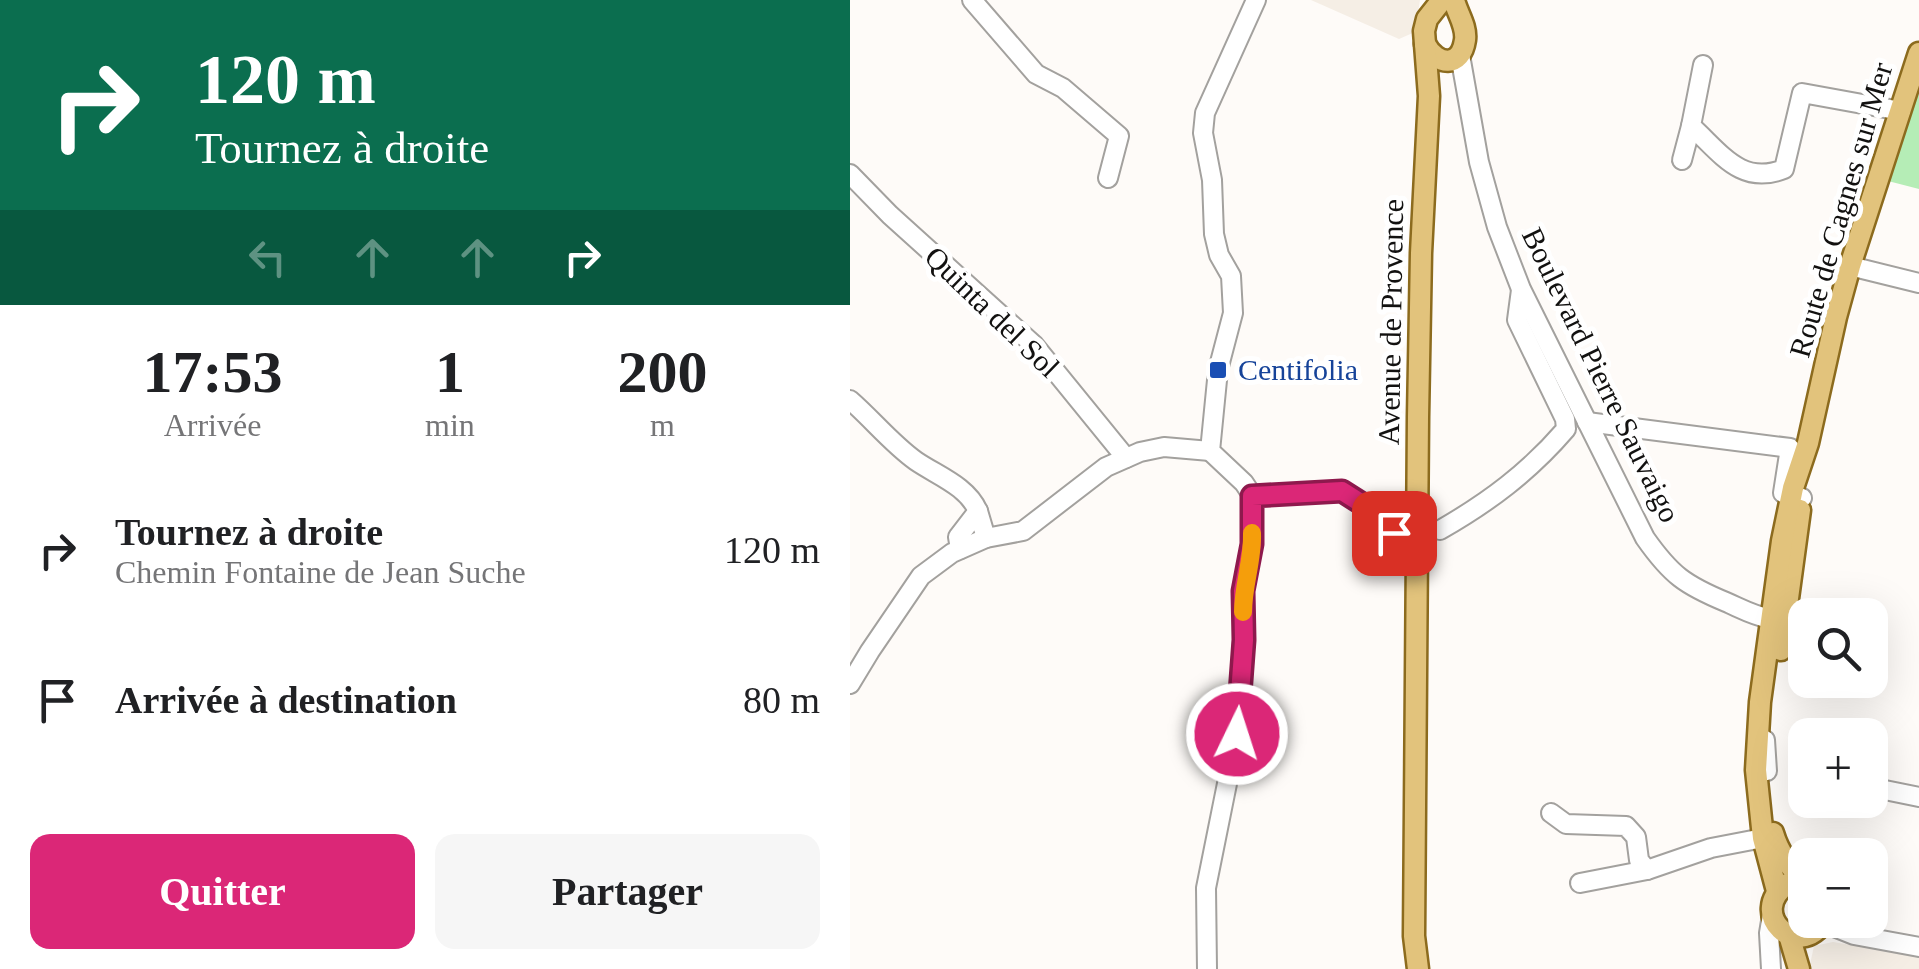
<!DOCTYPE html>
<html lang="fr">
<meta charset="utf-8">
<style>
:root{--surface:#fff;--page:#f6f6f6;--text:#202124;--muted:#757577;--accent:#db2777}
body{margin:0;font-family:Georgia,serif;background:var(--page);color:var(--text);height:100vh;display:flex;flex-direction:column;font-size:38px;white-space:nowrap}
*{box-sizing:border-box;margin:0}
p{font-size:32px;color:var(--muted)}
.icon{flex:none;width:55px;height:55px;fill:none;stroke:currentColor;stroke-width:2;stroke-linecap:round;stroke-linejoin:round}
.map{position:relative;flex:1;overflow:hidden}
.details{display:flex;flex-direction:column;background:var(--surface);width:850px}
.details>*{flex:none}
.banner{background:#0b6e4f;color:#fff;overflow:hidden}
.fabs{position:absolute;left:938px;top:598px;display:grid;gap:20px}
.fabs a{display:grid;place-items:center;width:100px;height:100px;border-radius:20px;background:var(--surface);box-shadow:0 10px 40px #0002;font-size:50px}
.pin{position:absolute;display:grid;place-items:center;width:85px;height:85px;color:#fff;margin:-42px;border-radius:20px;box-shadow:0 5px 15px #0006}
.me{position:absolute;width:110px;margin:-55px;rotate:4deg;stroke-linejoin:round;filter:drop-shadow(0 0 8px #0008)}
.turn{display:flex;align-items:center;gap:35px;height:210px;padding:0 30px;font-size:45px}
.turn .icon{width:130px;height:130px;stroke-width:2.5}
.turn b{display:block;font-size:70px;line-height:85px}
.lanes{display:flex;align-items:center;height:95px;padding:0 30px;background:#0003;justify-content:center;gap:50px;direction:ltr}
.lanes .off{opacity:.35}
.eta{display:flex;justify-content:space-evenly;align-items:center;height:170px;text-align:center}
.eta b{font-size:60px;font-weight:600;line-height:70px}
.button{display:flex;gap:20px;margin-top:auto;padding:20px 30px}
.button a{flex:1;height:115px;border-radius:20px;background:var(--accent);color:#fff;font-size:40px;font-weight:600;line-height:115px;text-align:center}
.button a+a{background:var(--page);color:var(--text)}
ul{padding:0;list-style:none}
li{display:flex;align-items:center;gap:30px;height:150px;padding:0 30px}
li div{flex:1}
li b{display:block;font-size:38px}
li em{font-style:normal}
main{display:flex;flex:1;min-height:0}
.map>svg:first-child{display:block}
.built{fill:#f5eee5}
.green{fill:#b5edb6}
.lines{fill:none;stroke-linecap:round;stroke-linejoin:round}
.minor-casing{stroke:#a3a19e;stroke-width:22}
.major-casing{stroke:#8c6b1e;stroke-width:25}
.minor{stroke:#fff;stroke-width:18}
.major{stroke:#e2c37c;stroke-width:20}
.route-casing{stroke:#8e194d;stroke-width:25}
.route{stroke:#db2777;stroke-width:18}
.slow{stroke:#f59e0b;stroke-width:18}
.transit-dot{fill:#1a4fb4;stroke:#fff;stroke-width:4}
.labels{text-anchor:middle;stroke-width:10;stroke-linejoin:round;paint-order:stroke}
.street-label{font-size:30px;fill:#121110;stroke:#fff}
.transit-label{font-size:30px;fill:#164399;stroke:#fff;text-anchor:start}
</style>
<main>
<section class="details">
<div class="banner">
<div class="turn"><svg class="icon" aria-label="right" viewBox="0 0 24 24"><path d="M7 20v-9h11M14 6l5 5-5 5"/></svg><div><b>120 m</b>Tournez à droite</div></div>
<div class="lanes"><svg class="icon off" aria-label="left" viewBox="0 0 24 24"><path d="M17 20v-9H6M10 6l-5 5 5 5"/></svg><svg class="icon off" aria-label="ahead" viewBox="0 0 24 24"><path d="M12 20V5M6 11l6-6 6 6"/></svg><svg class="icon off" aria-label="ahead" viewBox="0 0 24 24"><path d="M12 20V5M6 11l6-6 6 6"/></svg><svg class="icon" aria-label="right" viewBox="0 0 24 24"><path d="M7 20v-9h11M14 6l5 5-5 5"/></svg></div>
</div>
<div class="eta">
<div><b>17:53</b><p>Arrivée</p></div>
<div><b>1</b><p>min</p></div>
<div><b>200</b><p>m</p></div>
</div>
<ul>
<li><svg class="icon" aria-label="right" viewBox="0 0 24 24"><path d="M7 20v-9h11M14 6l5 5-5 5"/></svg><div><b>Tournez à droite</b><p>Chemin Fontaine de Jean Suche</p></div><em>120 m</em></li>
<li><svg class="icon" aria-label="arrive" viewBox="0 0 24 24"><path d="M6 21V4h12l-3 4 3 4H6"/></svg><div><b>Arrivée à destination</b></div><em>80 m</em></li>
</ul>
<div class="button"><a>Quitter</a><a>Partager</a></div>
</section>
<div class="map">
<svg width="1069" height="969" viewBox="0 0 1069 969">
<rect width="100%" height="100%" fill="#fefbf8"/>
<g class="built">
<path d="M 461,0 L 570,0 L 565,32 L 549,39 Z"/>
<path d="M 983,942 L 1069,956 L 1069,969 L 959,969 L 964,946 Z"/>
</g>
<path class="green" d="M 1069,91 L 1069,189 L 1038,181 Z"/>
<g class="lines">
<defs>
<g id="minor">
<path d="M 122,0 L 186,74 L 213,88 L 269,136 L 258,178"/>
<path d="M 610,55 L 629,162 L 647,227 L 671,289 L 795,538 C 821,575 835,585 876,602 C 892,609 904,616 921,619"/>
<path d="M 853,65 L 841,126 C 871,153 891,186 934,169 L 952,93 L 1051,111"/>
<path d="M 832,160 L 841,126"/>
<path d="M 0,174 L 40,215 L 184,345 L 276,458"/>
<path d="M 1000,266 L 1069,283"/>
<path d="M 0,400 C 22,419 42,444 66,461 C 88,476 117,486 128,511"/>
<path d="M 737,422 L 940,448 L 933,493 L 952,498"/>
<path d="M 402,495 L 492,491 L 514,505 L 523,521 L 532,531 L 544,533"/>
<path d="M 590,530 C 639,502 679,472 716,429 L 715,419 L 667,320 L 671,290"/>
<path d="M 110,549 L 108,537 L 128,511 L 136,538"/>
<path d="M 0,684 L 20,651 L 71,576 L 102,553 L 136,538 L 173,531 L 256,467 L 290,452 L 314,447 L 360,451"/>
<path d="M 915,740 L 917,771"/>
<path d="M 1020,787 L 1069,797"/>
<path d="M 701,813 L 716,824 L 776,826 L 786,837 L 789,860 L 797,870"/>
<path d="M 730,883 L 797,870 L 861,848 L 913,838"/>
<path d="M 974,923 L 1004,935 L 1069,947"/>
<path d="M 357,969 L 356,888 L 387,734 L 393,640 L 393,591 L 402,544 L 402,495 L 394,483 L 360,451 L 368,370 L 383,313 L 381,276 L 369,255 L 364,234 L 362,180 L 353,133 L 355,113 L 406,0"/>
<path d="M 921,969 L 919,933 L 922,915"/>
</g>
<g id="major">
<path d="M 575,44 C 587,66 611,68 615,40 C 617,26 607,13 604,0"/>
<path d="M 931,650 L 950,510"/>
<path d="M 923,833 C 929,853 939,866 954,881"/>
<path d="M 937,884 C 896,913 948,963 975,920"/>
<path d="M 927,891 L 913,838 L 906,770 L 910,702 L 932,541 L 943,488 L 958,443 L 986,317 L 1000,266 L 1069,53"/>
<path d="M 939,935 L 949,969"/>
<path d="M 568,969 L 564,936 L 568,417 L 571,253 L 579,96 L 574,31 L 577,19 L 592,0"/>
</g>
</defs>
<use href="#minor" class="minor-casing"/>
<use href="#major" class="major-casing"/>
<use href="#minor" class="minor"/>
<use href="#major" class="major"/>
</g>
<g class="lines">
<defs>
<path id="route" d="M 387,734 L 394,640 L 393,591 L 402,544 L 402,496 L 492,491 L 514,505 L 522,520 L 532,530 L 544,533"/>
</defs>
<use href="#route" class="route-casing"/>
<use href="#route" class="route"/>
<path class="slow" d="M 393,612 C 393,585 403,560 402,533"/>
</g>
<rect class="transit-dot" x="358" y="360" width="20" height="20" rx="5"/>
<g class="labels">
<g class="street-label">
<text transform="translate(991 210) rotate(-74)" y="10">Route de Cagnes sur Mer</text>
<text transform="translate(142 312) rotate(44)" y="10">Quinta del Sol</text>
<text transform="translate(541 322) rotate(-89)" y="10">Avenue de Provence</text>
<text transform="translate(751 375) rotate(64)" y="10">Boulevard Pierre Sauvaigo</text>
</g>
<g class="transit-label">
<text x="388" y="380">Centifolia</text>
</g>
</g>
</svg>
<div class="fabs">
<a><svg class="icon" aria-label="search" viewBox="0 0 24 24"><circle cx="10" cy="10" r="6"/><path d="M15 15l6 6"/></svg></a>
<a>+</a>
<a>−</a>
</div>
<div class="pin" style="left:544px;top:533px;background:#d93025"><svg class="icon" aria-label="arrive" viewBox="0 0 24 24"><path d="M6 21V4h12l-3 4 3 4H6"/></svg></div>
<svg class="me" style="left:387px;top:734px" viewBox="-20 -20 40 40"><circle r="17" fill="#db2777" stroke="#fff" stroke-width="3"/><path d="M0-11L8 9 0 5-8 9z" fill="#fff"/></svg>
</div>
</main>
